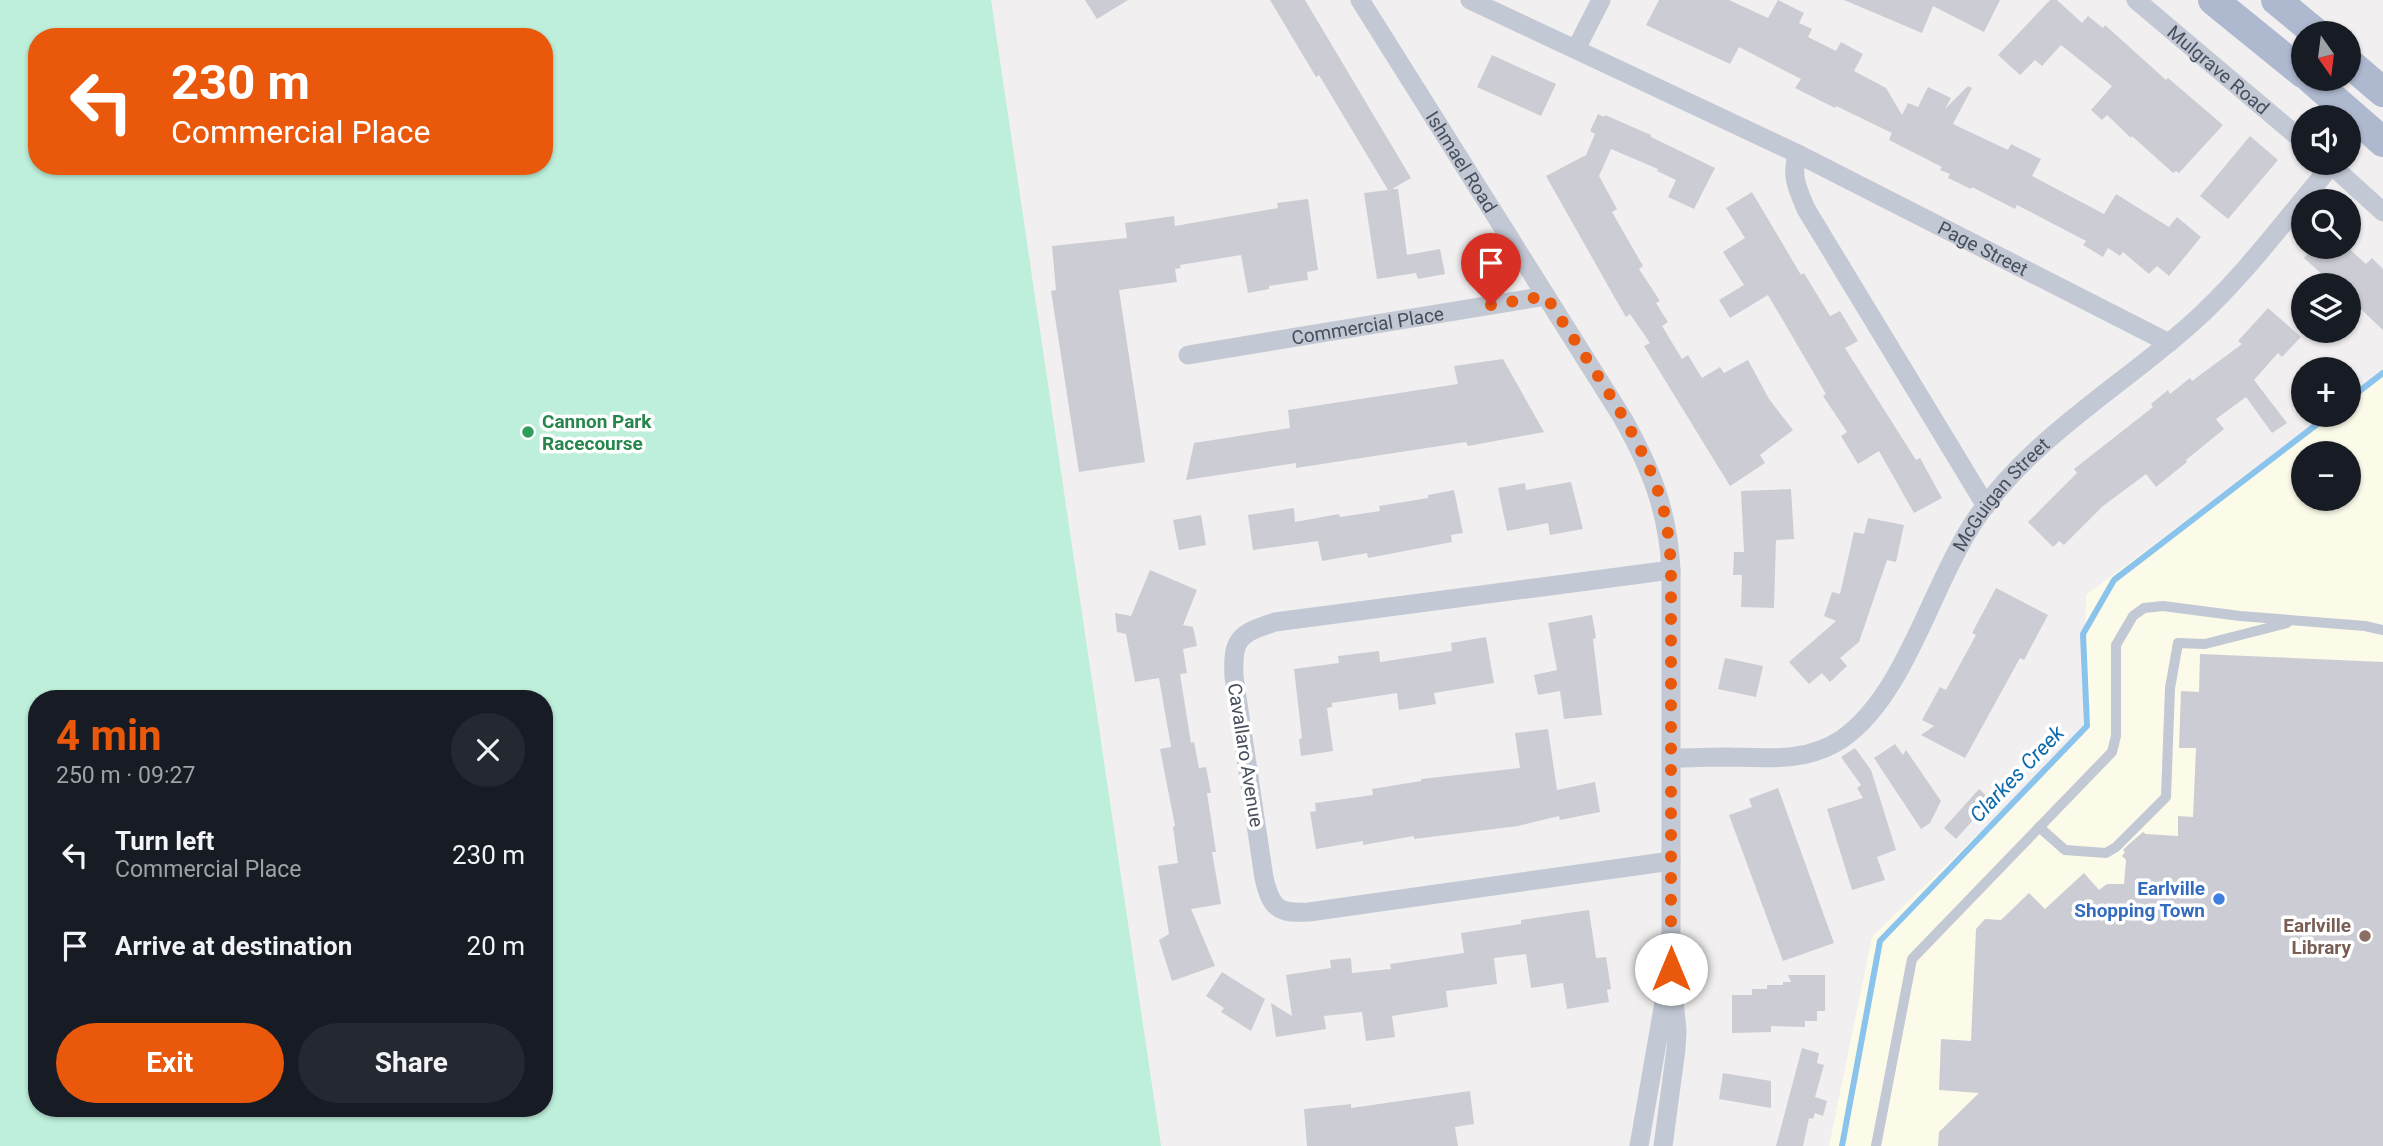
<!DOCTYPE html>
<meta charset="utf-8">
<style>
:root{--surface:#171b24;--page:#242831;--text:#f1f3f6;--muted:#9ea1a6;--accent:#ea580c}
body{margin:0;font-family:Roboto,sans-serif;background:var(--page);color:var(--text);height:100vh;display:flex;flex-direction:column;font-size:26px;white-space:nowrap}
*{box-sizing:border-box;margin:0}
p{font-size:23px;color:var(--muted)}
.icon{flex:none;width:38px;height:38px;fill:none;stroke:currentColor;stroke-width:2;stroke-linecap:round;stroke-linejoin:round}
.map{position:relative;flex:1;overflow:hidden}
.drawer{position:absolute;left:28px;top:690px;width:525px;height:427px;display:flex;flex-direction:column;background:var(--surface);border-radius:28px;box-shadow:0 2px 5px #0004}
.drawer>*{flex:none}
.top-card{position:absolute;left:28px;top:28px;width:525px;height:147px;border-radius:28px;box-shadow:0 2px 5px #0004;background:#ea580c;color:#fff;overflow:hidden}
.needle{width:46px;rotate:166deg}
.fabs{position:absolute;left:2291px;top:21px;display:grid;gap:14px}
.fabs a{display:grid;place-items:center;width:70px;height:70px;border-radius:50%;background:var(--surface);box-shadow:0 2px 5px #0004;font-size:35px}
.pin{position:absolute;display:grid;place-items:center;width:60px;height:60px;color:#fff;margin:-72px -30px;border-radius:50% 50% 50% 0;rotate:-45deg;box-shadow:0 0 7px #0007}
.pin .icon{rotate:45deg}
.me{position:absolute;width:77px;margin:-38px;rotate:0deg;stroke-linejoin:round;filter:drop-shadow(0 0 5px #0008)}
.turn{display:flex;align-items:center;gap:24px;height:147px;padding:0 28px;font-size:32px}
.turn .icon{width:91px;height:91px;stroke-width:2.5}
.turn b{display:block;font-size:49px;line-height:60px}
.round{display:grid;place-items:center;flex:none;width:74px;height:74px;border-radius:37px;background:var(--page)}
.summary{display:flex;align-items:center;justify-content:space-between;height:119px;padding:0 28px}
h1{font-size:42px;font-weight:700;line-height:52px;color:var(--accent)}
.button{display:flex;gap:14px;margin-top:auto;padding:14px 28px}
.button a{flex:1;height:80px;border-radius:42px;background:var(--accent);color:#fff;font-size:28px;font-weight:700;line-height:80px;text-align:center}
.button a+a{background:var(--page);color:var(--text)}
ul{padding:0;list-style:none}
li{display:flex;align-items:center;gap:21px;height:91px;padding:0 28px}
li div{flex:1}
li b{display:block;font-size:26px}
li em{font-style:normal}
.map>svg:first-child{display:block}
.commercial{fill:#fcfae8;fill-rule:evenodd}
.green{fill:#bdefda;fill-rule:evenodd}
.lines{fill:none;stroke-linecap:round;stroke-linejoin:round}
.stream{stroke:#8ac4ec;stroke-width:6}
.building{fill:#cccdd4}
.lane{stroke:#c2c8d4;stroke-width:10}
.street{stroke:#c2c8d4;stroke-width:19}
.primary{stroke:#aeb8ce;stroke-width:30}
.route{stroke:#ea580c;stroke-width:12;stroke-dasharray:0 21.6}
.leisure-dot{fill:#2e9e5b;stroke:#fff;stroke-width:2.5}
.shop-dot{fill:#3f7fe0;stroke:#fff;stroke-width:2.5}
.education-dot{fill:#8d6e63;stroke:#fff;stroke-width:2.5}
.labels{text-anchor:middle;stroke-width:7;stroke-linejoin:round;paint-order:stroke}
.street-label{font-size:19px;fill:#474e5c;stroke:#fff}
.leisure-label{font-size:19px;font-weight:bold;fill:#27864d;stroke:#fff;text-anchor:start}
.shop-label{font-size:19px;font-weight:bold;fill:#366cbe;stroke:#fff;text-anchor:end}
.education-label{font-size:19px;font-weight:bold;fill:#785e54;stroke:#fff;text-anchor:end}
.water-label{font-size:21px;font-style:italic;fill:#0c6aab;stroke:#fff}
</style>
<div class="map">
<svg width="2383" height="1146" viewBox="0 0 2383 1146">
<rect width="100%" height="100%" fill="#f1efef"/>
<path class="commercial" d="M 2383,373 L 2383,1146 L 1829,1146 L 1872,937 L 2083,732 L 2086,595 L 2327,415 L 2348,415 L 2349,399 ZM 2303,453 L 2348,453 L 2348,499 L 2303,499 Z"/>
<path class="green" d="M 0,0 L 991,0 L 1161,1146 L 0,1146 ZM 37,37 L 544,37 L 544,166 L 37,166 ZM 37,698 L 544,698 L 544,1108 L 37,1108 Z"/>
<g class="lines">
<g class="stream">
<path d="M 2348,400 L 2383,373"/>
<path d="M 1842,1146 L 1880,941 L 2087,726 L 2083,634 L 2114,580 L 2329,415"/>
</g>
</g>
<g class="building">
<path d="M 1085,0 L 1128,0 L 1097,19 Z"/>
<path d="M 1270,0 L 1305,0 L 1411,178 L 1392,189 L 1398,189 L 1407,255 L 1440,249 L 1445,274 L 1418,279 L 1416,273 L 1377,279 L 1364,193 L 1388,190 L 1319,75 L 1316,77 Z"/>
<path d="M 1659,0 L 1729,0 L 1768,18 L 1778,0 L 1804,13 L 1799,23 L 1812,29 L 1808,37 L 1836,51 L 1841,42 L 1863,54 L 1854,71 L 1886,88 L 1902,115 L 1908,103 L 1918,107 L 1928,87 L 1951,98 L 1945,109 L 1968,86 L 1972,88 L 1953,124 L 2008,150 L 2011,144 L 2041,159 L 2032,176 L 2104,214 L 2116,194 L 2169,227 L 2177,217 L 2201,237 L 2169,276 L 2157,266 L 2149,274 L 2123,252 L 2120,256 L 2108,248 L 2103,257 L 2083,245 L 2086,241 L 2017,205 L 2015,209 L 1972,187 L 1971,189 L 1948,178 L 1950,174 L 1940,170 L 1942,167 L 1889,140 L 1892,133 L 1836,106 L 1835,108 L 1795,88 L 1801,79 L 1739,47 L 1730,64 L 1646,25 Z"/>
<path d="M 1844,0 L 1920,0 L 1925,2 L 1920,0 L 2000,0 L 1984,32 L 1933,6 L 1922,33 Z"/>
<path d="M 2050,0 L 2057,0 L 2082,23 L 2088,16 L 2103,28 L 2105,25 L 2166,80 L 2168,78 L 2223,125 L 2179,173 L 2176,171 L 2173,173 L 2132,136 L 2131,138 L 2107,115 L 2102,120 L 2091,110 L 2112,86 L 2061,45 L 2042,66 L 2035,60 L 2020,75 L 1998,55 Z"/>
<path d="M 1492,55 L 1556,84 L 1541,116 L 1477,87 Z"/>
<path d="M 1598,114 L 1604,117 L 1605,115 L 1651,135 L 1651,137 L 1715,168 L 1694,209 L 1668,197 L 1676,180 L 1657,171 L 1658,169 L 1611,149 L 1599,176 L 1617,209 L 1612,212 L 1643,266 L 1639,269 L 1660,301 L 1656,303 L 1668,322 L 1662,326 L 1682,359 L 1688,355 L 1702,378 L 1720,367 L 1724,373 L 1748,360 L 1769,399 L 1793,430 L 1760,455 L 1765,463 L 1730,486 L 1644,346 L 1650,343 L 1630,314 L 1626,317 L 1616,300 L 1546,176 L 1586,155 L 1595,134 L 1590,131 Z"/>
<path d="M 2250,136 L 2278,160 L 2228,219 L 2200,196 Z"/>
<path d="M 1752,192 L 1801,275 L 1804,273 L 1830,316 L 1840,311 L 1858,341 L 1845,348 L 1916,460 L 1920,458 L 1942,498 L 1914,513 L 1879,451 L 1858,464 L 1841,436 L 1847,432 L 1823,396 L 1826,394 L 1768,295 L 1730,318 L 1719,300 L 1744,285 L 1723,252 L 1745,238 L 1726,208 Z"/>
<path d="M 1308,199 L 1318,270 L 1307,272 L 1308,280 L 1269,286 L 1269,289 L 1248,293 L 1241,255 L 1180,265 L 1181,268 L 1175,269 L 1177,282 L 1119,290 L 1145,462 L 1079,472 L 1051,291 L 1056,290 L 1052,246 L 1127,238 L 1125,223 L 1174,216 L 1175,226 L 1278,208 L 1277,203 Z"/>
<path d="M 2314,247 L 2347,247 L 2366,264 L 2372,258 L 2383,269 L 2383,330 L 2348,297 L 2348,285 L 2334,285 L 2304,258 Z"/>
<path d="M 2268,308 L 2301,337 L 2282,357 L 2278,353 L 2254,380 L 2287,423 L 2272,433 L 2246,397 L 2216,419 L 2224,429 L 2186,460 L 2187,462 L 2156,487 L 2146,474 L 2103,506 L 2064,545 L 2059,541 L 2053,547 L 2028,522 L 2077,473 L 2074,469 L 2153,407 L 2151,404 L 2168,390 L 2170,394 L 2190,378 L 2192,381 L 2242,344 L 2238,341 Z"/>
<path d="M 1503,359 L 1544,432 L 1468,446 L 1466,442 L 1296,468 L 1296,463 L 1186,480 L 1194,443 L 1290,428 L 1288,410 L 1458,384 L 1454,366 Z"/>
<path d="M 1571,482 L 1583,529 L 1550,535 L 1548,523 L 1507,531 L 1498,488 L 1525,483 L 1526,490 Z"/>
<path d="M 1791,489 L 1794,539 L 1776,540 L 1774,608 L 1741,607 L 1742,575 L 1733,575 L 1734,552 L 1744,552 L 1741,491 Z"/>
<path d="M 1454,490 L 1463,533 L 1451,535 L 1452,542 L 1368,558 L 1367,553 L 1322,561 L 1318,541 L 1253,550 L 1248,515 L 1294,508 L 1295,522 L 1339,514 L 1340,517 L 1380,511 L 1379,506 L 1428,498 L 1428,495 Z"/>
<path d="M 1201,515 L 1206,545 L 1179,550 L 1173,520 Z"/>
<path d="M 1868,518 L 1904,525 L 1896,562 L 1887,560 L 1859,642 L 1840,658 L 1847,666 L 1830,682 L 1822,673 L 1809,684 L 1789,662 L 1836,621 L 1824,616 L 1832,592 L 1840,594 L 1854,532 L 1864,534 Z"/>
<path d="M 1150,570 L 1197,590 L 1183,625 L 1193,627 L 1197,646 L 1183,649 L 1187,673 L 1180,674 L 1191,743 L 1194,742 L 1199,768 L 1206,767 L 1211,793 L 1207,793 L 1216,852 L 1212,852 L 1221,904 L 1191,909 L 1215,966 L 1172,981 L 1159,940 L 1169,934 L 1158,866 L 1178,863 L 1173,827 L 1175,826 L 1160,749 L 1171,747 L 1159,678 L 1135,682 L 1126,634 L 1117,632 L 1115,613 L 1131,616 Z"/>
<path d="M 1996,588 L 2048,615 L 2024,660 L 2020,658 L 1965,758 L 1921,735 L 1934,726 L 1922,720 L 1940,687 L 1946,690 L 1976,635 L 1972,633 Z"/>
<path d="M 1592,615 L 1596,638 L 1593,639 L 1602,715 L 1564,719 L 1560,691 L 1538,695 L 1534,675 L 1557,670 L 1548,623 Z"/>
<path d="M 1486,637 L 1494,683 L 1434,693 L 1436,704 L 1399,710 L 1397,693 L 1332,703 L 1332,707 L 1327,708 L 1333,751 L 1301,756 L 1299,739 L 1302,738 L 1294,669 L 1339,663 L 1338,656 L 1379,651 L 1380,662 L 1452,651 L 1451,643 Z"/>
<path d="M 2200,654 L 2383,662 L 2383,1146 L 1938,1146 L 1939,1132 L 1979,1093 L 1939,1090 L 1941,1039 L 1971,1041 L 1976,929 L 1985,919 L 2001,920 L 2029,893 L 2045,909 L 2084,873 L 2099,890 L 2107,884 L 2124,884 L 2126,860 L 2122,856 L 2125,852 L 2123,850 L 2129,844 L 2143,832 L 2146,834 L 2178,836 L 2178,816 L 2193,817 L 2196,748 L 2179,748 L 2181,691 L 2199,692 Z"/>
<path d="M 1725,658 L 1763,666 L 1756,697 L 1718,689 Z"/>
<path d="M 1548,729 L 1557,790 L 1595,782 L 1600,812 L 1560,820 L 1559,816 L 1518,826 L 1414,839 L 1414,836 L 1363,845 L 1363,841 L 1316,849 L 1310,812 L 1316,811 L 1315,803 L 1373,795 L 1372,789 L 1421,781 L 1421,779 L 1520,768 L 1515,733 Z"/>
<path d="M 1895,744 L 1903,755 L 1906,750 L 1941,801 L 1930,823 L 1921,829 L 1874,758 Z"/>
<path d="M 1855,748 L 1871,770 L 1896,850 L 1877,857 L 1885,880 L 1852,890 L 1827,809 L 1863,798 L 1857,788 L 1861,785 L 1841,757 Z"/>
<path d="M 1778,788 L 1834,943 L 1783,961 L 1729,815 L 1752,807 L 1749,799 Z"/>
<path d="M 1979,789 L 1991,800 L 1956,839 L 1944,828 Z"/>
<path d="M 1589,910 L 1596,958 L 1606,957 L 1611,989 L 1607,990 L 1609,1002 L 1567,1009 L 1563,983 L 1531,988 L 1526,954 L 1494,958 L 1497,984 L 1446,991 L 1448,1007 L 1392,1016 L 1395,1037 L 1366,1041 L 1362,1012 L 1324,1016 L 1326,1029 L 1276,1037 L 1271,1003 L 1292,1016 L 1286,975 L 1331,968 L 1330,960 L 1351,958 L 1352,973 L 1391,969 L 1390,964 L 1464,953 L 1461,933 L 1521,924 L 1521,920 Z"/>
<path d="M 1222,972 L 1265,999 L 1251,1031 L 1221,1012 L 1224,1008 L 1206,996 Z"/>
<path d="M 1788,975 L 1825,975 L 1825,1011 L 1817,1011 L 1817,1021 L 1805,1021 L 1805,1027 L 1771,1026 L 1771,1032 L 1732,1033 L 1732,995 L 1752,995 L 1752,989 L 1767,989 L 1767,985 L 1783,985 L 1783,982 L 1791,982 Z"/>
<path d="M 1802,1048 L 1819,1053 L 1817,1063 L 1824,1065 L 1815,1097 L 1827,1101 L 1823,1116 L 1815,1113 L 1813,1119 L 1809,1118 L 1803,1146 L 1776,1146 Z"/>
<path d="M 1723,1073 L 1771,1081 L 1771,1108 L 1719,1099 Z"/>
<path d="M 1470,1091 L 1474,1124 L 1455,1127 L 1458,1146 L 1307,1146 L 1304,1109 L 1351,1104 L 1351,1108 Z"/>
</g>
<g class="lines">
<g class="lane">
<path d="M 2039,827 L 2065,850 L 2106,853 L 2116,847 L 2166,797 L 2170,688 L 2178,643 L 2205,644 L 2287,623"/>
<path d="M 1876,1146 L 1912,959 L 2112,752 L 2116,736 L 2116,645 L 2133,616 L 2144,608 L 2163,606 L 2240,616 L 2365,626 L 2383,630"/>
</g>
<g class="street">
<path id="s1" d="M 1360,0 L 1622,417 C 1651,468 1668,511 1671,570 L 1671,969 L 1677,1031 L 1676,1049 L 1663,1146"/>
<path id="s2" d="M 1470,0 L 1798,154 L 2169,343"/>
<path id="s3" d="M 2136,0 L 2303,141"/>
<path d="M 1576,49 L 1601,0"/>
<path d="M 1798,154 C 1790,175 1798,190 1806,209 L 1986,506"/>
<path d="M 2329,163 L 2383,212"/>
<path id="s4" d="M 1188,355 L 1546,296"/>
<path id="s5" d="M 1671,758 C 1691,758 1710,757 1729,757 C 1769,758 1808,762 1842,739 C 1904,696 1930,591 1970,528 C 2024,442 2117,390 2191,324 C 2244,277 2286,218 2332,165"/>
<path d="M 1671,861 L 1309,912 C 1278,914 1271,908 1264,878 L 1234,677 C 1232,638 1239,634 1275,622 L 1671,570"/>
<path d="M 1639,1146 L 1666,991"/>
</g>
<g class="primary">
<path d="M 2213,0 L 2303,73"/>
<path d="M 2276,0 L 2316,33"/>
<path d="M 2348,62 L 2383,92"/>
<path d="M 2311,79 L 2383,142"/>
</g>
</g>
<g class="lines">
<path class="route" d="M 1491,305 L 1546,296 C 1583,355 1636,426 1658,491 C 1667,516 1670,544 1671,570 L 1671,969"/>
</g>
<circle class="leisure-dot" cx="528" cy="432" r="7"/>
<circle class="shop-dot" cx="2219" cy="899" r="7"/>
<circle class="education-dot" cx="2365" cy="936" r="7"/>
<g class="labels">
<g class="street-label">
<text dy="7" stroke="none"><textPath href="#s3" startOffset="108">Mulgrave Road</textPath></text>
<text dy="7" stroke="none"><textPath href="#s1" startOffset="191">Ishmael Road</textPath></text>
<text dy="7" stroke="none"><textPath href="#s2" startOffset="570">Page Street</textPath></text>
<text dy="7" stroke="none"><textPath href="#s4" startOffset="182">Commercial Place</textPath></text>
<text dy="7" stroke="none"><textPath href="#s5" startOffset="469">McGuigan Street</textPath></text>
<text transform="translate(1246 755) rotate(81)" y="7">Cavallaro Avenue</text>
</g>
<g class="leisure-label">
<text x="542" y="428">Cannon Park<tspan x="542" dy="22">Racecourse</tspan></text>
</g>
<g class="shop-label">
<text x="2205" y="895">Earlville<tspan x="2205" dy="22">Shopping Town</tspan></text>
</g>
<g class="education-label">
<text x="2351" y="932">Earlville<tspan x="2351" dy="22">Library</tspan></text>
</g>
<g class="water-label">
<text transform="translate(2017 774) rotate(-46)" y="7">Clarkes Creek</text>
</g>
</g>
</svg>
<div class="fabs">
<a><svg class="needle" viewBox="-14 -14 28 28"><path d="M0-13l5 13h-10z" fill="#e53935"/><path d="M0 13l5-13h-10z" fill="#9ea1a6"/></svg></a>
<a><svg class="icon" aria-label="sound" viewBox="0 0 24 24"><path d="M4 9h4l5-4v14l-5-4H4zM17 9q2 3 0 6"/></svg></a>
<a><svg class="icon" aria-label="search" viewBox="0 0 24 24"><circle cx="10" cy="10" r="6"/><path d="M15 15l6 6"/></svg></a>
<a><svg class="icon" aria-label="layers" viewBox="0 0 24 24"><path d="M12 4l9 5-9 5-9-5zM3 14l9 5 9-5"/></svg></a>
<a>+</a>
<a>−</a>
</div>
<div class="pin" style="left:1491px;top:305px;background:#d93025"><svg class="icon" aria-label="arrive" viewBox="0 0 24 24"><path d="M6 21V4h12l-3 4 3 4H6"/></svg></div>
<svg class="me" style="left:1671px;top:969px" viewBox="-20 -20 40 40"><circle r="19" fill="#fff"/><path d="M0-13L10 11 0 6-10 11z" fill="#ea580c"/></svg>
<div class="top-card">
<div class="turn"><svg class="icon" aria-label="left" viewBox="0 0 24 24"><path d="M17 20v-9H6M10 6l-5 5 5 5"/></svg><div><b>230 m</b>Commercial Place</div></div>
</div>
<section class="drawer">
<div class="summary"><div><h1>4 min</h1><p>250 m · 09:27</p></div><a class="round"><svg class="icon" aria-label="close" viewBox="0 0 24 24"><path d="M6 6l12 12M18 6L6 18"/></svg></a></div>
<ul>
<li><svg class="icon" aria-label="left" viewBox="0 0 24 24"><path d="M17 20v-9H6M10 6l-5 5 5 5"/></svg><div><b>Turn left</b><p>Commercial Place</p></div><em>230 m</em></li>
<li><svg class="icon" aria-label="arrive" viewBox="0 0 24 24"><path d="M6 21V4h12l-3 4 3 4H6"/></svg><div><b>Arrive at destination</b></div><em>20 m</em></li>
</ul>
<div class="button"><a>Exit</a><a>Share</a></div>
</section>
</div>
